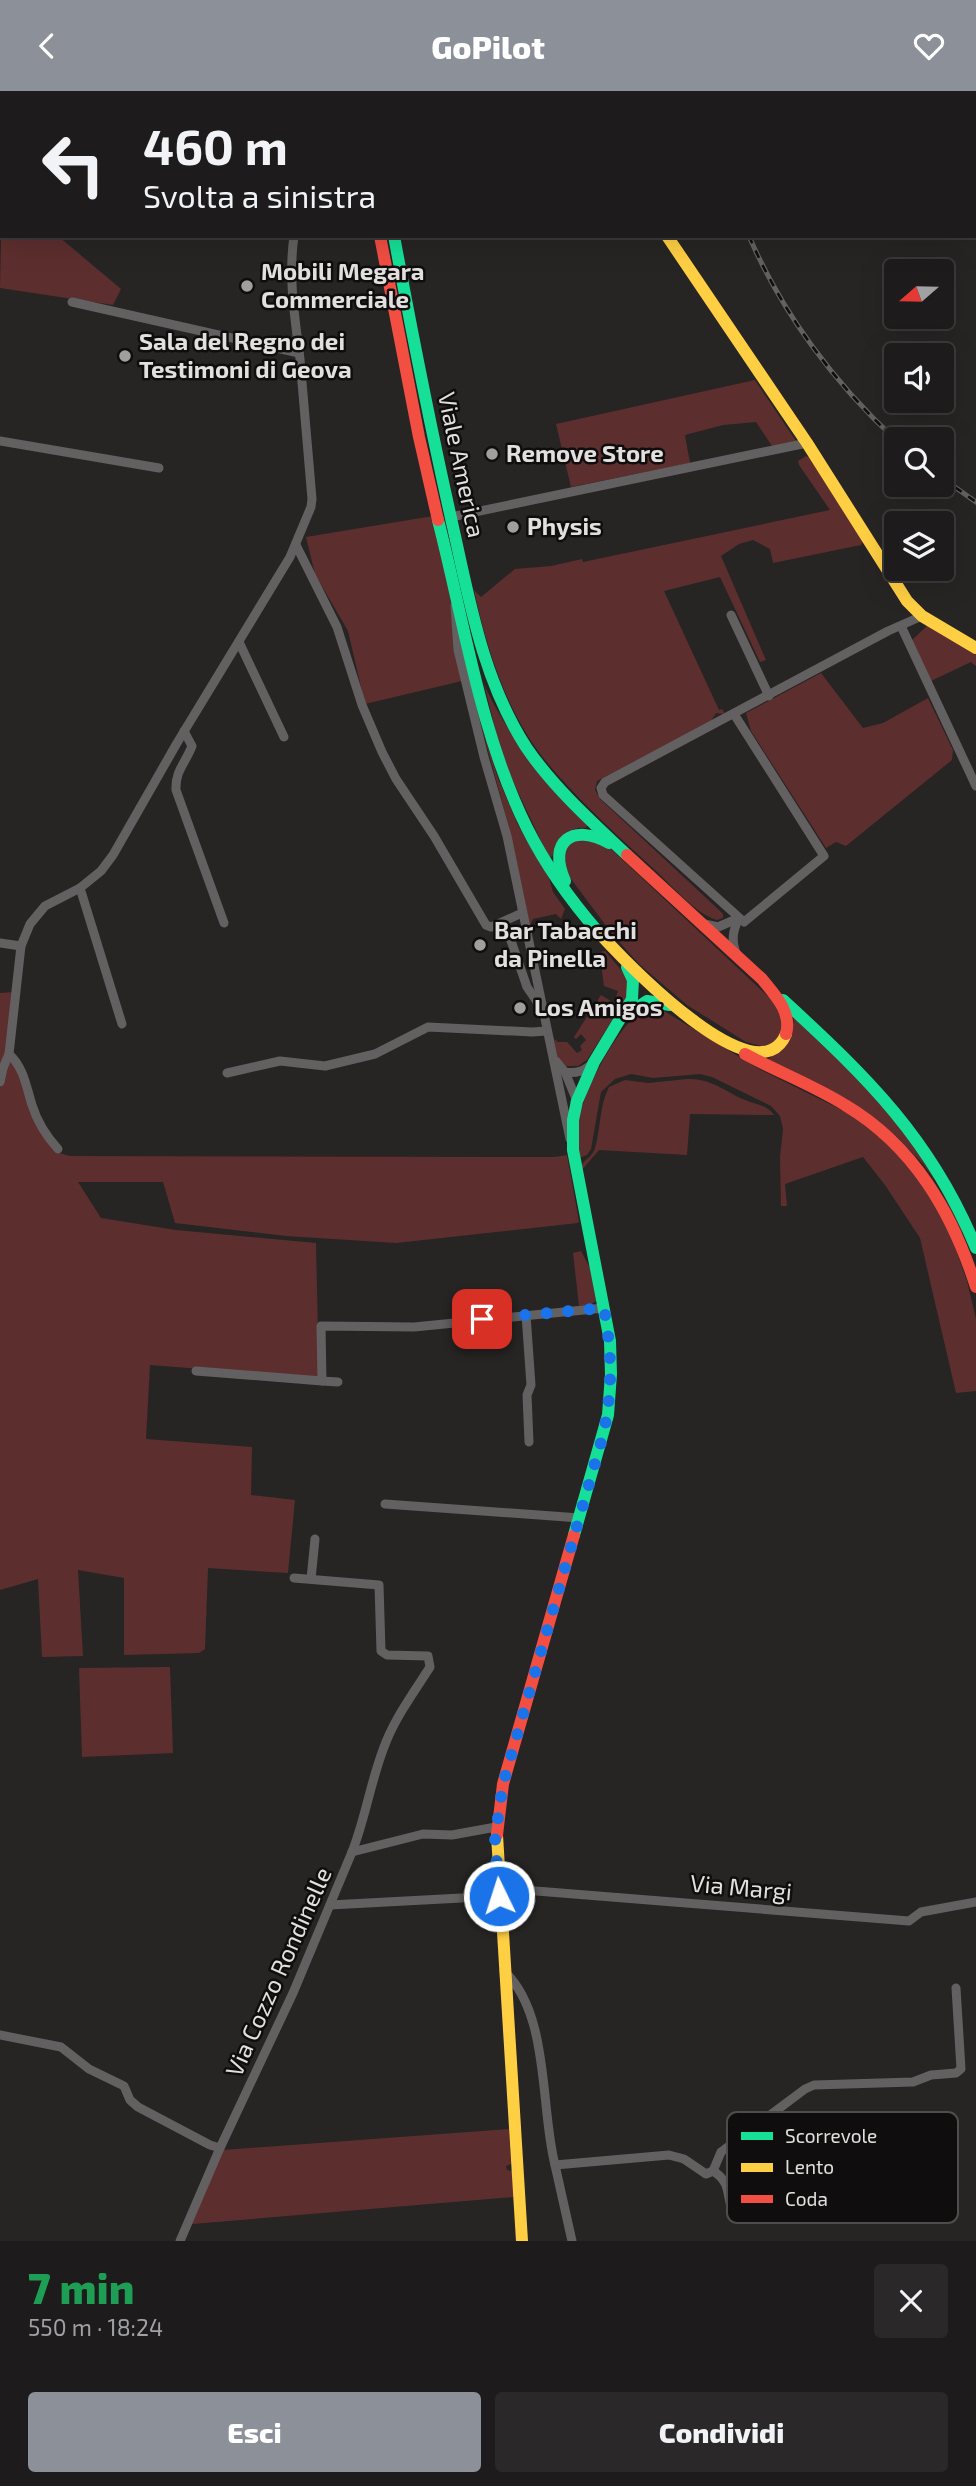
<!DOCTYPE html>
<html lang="it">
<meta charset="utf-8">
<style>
:root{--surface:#1d1b1b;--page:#2a2828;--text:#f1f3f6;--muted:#a0a1a3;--line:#3b393a;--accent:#8c9099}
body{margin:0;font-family:"Exo 2",sans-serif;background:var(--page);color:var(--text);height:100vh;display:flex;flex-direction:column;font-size:26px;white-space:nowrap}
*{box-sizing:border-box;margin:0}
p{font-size:23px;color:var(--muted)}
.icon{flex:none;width:38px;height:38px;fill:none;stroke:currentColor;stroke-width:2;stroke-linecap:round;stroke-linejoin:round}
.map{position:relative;height:2150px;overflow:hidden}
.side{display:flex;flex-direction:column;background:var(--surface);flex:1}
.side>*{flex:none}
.top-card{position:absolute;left:0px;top:0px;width:976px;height:147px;box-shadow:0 7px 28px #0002,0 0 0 2px var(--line);background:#1d1b1b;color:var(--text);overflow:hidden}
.needle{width:46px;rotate:250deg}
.buttons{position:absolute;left:884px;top:168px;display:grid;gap:14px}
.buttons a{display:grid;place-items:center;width:70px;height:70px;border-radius:7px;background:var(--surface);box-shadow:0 7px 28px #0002,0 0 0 2px var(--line);font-size:35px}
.pin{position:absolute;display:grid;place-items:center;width:60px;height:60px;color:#fff;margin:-30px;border-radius:14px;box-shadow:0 4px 10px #0006}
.me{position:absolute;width:77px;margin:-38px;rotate:356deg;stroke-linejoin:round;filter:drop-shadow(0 0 5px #0008)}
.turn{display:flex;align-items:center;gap:24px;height:147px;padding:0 28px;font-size:32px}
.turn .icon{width:91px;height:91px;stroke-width:2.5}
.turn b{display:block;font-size:49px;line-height:60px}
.round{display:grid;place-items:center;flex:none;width:74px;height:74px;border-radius:7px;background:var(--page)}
.headline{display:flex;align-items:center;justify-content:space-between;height:119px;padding:0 28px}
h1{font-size:42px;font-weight:800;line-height:52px;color:#1e9e55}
.primary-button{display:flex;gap:14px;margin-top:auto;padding:14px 28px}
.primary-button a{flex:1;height:80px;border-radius:7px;background:var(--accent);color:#fff;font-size:28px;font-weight:800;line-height:80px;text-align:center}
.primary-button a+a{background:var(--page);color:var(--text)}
header{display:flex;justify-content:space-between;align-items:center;height:91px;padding:0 28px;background:var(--accent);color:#fff;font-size:32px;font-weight:800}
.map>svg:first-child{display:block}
.green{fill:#5d2e2e}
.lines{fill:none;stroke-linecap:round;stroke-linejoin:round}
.street{stroke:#626060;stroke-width:9}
.fast{stroke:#16e098;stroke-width:12}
.slow{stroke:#ffcf43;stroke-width:12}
.jam{stroke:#f24e42;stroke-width:12}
.rail-casing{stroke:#636060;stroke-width:5}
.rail{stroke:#0f0d0d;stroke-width:2.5;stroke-dasharray:8;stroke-linecap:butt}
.route{stroke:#1a73e8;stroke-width:12;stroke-dasharray:0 21.6}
.poi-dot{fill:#a19e9e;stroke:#0f0d0d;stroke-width:2.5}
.labels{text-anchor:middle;stroke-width:5;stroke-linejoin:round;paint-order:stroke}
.poi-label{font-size:24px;font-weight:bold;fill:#e3dfdf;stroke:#0f0d0d;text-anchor:start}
.street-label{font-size:24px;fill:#e3dfdf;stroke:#0f0d0d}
.key{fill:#0f0d0d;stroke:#4f4c4c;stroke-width:2}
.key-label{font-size:19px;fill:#e3dfdf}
</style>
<header><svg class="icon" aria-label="back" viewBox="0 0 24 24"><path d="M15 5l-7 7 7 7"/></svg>GoPilot<svg class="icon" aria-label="heart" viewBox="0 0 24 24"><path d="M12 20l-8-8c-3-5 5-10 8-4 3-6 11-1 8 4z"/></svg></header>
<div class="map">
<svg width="976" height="2150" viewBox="0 0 976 2150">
<rect width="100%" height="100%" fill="#272424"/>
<g class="green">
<path d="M 2,102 L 2,145 L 58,145 L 121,198 L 113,214 L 0,197 Z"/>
<path d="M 755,289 L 796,350 L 772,355 L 756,331 L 723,334 L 685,344 L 690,372 L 571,396 L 556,333 Z"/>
<path d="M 806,365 L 810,367 L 854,431 L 863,451 L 861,454 L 773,472 L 770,458 L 753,449 L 739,453 L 721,465 L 766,569 L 760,571 L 720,486 L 664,500 L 719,619 L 722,618 L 725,623 L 716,622 L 711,630 L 597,690 L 595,699 L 600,708 L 718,818 L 723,823 L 723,827 L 717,829 C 697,824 671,794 655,779 C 621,748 586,716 556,682 C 510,632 488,564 474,499 L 481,506 L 515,478 L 551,475 L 582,468 L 583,471 L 830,419 L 799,374 L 798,370 Z"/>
<path d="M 433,425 L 447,483 L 462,590 L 365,613 L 348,540 L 315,483 L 306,446 Z"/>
<path d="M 928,534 L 970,557 L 976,564 L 976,575 L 971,571 L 931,590 L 912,549 Z"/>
<path d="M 460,546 L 482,636 L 498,687 L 518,734 L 549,787 L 553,801 L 565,818 L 561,828 L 556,823 L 533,828 L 530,835 L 509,736 L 461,561 Z"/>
<path d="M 821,582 L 863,637 L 883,632 L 928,607 L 953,659 L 952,669 L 846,755 L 836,751 L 826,757 L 751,640 L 746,622 Z"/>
<path d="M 484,593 C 507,647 551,689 589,733 C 583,739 589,736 579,737 C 563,740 558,752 552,766 L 548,765 L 503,669 Z"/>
<path d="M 583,746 L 601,751 L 611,758 L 776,913 L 783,923 L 782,945 L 773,953 L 765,956 L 746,951 L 687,914 L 639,873 L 613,844 L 565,780 L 563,765 L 567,754 Z"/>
<path d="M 605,860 L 628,887 L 628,904 L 587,969 L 578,975 L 566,975 L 557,965 L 554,948 L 558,951 L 567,951 L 577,962 L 582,959 L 580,955 L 586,949 L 581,943 L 576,948 L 574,946 L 601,904 L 614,912 L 618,900 L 604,895 L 601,873 L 593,862 Z"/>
<path d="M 14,901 L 5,964 L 0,972 L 0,902 Z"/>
<path d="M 652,916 L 664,920 L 761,979 L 848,1022 L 890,1053 L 903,1067 L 933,1109 L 947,1134 L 967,1190 L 976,1228 L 976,1300 L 956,1302 L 920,1147 L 885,1094 L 863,1066 L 785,1093 L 787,1115 L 781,1115 L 780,1066 L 783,1038 L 780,1025 L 771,1015 L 712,986 L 700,983 L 653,987 L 631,983 L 615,988 L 601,1001 L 591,1058 L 587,1064 L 579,1067 C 579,1052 577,1037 580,1023 C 586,996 624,920 652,916 Z"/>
<path d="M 794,926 L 798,926 L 896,1028 L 939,1089 L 965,1141 L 962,1142 L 939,1095 L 923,1073 L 896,1045 L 767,969 C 788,951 791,953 794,926 Z"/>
<path d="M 10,969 L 18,975 L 28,1010 L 59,1062 L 70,1065 L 554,1066 L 567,1064 L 579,1130 L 578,1132 L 396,1152 L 286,1145 L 175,1132 L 163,1091 L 78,1091 L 101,1127 L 176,1139 L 316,1152 L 319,1287 L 150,1274 L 146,1348 L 252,1356 L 251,1404 L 295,1409 L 288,1482 L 208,1477 L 205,1558 L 199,1562 L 124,1564 L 124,1487 L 78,1479 L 83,1565 L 42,1566 L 38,1488 L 0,1499 L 0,997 Z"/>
<path d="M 687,988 C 711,987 724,1000 745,1009 C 755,1013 767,1014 774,1024 L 690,1023 L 687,1064 L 599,1059 L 581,1080 C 580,1069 592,1068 595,1057 C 601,1037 599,1015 609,996 L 625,989 L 648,992 Z"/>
<path d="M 581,1160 L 590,1177 L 596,1210 L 590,1214 L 579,1215 L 573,1162 Z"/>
<path d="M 170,1576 L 173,1662 L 82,1666 L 79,1577 Z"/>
<path d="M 509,2038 L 511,2073 L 506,2075 L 507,2079 L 512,2080 L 514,2106 L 192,2133 L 223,2059 Z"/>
</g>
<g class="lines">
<g class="street">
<path d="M 104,0 L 105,2"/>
<path d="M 90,2 L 92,0"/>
<path d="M 334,2 L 335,0"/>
<path d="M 625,2 L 628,0"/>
<path d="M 72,211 L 299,262"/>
<path d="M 0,350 L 159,377"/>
<path d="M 451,426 L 807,352"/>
<path d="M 296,454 L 337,536 L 362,614 L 382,661 L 396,688 L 434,745 L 486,834 L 491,836 L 522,822"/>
<path d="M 455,515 L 458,559 L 484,666 L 507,745 L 570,1048"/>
<path d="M 731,524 L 769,605"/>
<path d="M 901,535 L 976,695"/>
<path d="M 239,551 L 284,646"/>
<path d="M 734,623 L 824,765 L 744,831 L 603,704 L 601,697 L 605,691 L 888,540 L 922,525"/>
<path d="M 184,640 L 192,655 C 185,673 175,680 176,699 L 224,832"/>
<path d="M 80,797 L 122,933"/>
<path d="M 700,832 L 718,836 L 739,827"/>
<path d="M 493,836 L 500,836 L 508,841 L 527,896 L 540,915"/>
<path d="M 0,852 L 21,855"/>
<path d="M 736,862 C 731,849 733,839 739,827"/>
<path d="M 9,963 C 24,977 26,995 32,1014 C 37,1030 47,1046 58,1058"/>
<path d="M 556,970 L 565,981 C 577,983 584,980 593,972"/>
<path d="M 0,978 L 3,977 L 9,963 L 21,855 L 30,833 L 45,815 L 80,797 L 101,780 L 113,764 L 177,652 L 290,466 L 311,416 L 312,408 C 308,361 304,315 300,268 C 295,227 288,187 294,145"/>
<path d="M 565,981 L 577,1010 L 575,1011"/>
<path d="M 227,982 L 280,970 L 325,975 L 375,963 L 428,936 L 532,941 L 546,940"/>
<path d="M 0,991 L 3,977"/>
<path d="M 526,1224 L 531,1294 L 527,1304 L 529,1351"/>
<path d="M 196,1280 L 322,1290 L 321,1235 L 414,1236 L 604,1217"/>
<path d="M 322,1290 L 338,1291"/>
<path d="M 385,1413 L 580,1427"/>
<path d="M 294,1487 L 379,1494 L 381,1560 L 387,1564 L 428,1565 L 430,1576 C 414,1601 397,1624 386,1651 C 371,1687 366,1726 352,1761"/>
<path d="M 311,1488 L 315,1448"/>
<path d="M 499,1797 L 909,1830 L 921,1821 L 976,1811"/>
<path d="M 330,1814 L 499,1805"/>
<path d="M 504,1880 C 550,1923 540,2016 555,2074 L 669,2064 L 684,2068 L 706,2083 L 713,2080 L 721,2061 L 805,1998 L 814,1994 L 913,1991 L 931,1984 L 956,1982 L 961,1978 L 956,1897"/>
<path d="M 0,1944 L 61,1956 L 89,1978 L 124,1995 L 130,2009 L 138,2016 L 210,2054 L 220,2057"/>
<path d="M 555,2074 L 572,2150"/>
<path d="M 713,2080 C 730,2090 727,2103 732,2120 L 739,2125 L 860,2117"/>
<path d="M 180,2150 L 220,2057 L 293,1902 L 352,1761 L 423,1743 L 452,1744 L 496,1736"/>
</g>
<g class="fast">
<path d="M 349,0 L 350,2"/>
<path d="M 569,0 L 570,2"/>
<path d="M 394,145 C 412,242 431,339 453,436 C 470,512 483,589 526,656 C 553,696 592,731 627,764"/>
<path d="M 438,429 C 464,530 480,643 527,737 C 546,775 571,810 599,842"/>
<path d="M 565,790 C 547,750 573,732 609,752"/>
<path d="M 783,909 C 867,986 932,1049 976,1157"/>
<path d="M 626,924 L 647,910 L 670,914"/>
<path d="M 574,1444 L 608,1324 L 611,1283 L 610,1250 L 573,1059 L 573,1029 L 577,1010 L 594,971 L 632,908 L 633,889 L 627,876"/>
</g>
<g class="slow">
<path d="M 367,0 L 367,2"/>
<path d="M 667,145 L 807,352 L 907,510 L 922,525 L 976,557"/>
<path d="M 599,842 C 624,869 758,1011 786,943"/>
<path d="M 497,1744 L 522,2150"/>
</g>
<g class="jam">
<path d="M 380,145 L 419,346 L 438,429"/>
<path d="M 627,764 L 762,888 C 775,904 792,921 786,943"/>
<path d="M 745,963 C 778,981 813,994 845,1014 C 914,1055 952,1121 976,1196"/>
<path d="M 497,1744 L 503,1693 L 574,1444"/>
</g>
<defs>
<g id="rail">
<path d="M 703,0 L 703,2"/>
<path d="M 749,145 C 782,222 835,293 896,349"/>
<path d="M 942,387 L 976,411"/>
</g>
</defs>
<use href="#rail" class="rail-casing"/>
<use href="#rail" class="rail"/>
</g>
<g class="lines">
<path class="route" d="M 482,1228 L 604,1217 C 612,1261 613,1304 602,1348 L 503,1693 L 495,1747 L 499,1805"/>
</g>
<g class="poi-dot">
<circle cx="247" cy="195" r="7"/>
<circle cx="125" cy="265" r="7"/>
<circle cx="492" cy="363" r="7"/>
<circle cx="513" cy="436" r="7"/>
<circle cx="480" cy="854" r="7"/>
<circle cx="520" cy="917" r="7"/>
</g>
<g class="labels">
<g class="poi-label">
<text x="261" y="189">Mobili Megara<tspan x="261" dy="28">Commerciale</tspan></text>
<text x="139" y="259">Sala del Regno dei<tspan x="139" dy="28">Testimoni di Geova</tspan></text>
<text x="506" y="371">Remove Store</text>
<text x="527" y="444">Physis</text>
<text x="494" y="848">Bar Tabacchi<tspan x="494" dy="28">da Pinella</tspan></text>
<text x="534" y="925">Los Amigos</text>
</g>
<g class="street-label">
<text transform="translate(461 374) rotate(78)" y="8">Viale America</text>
<text transform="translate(741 1797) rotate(5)" y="8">Via Margi</text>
<text transform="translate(279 1881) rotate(-66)" y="8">Via Cozzo Rondinelle</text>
</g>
</g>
<rect x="727" y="2021" width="231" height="111" rx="10" class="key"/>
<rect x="741" y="2041" width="32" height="8" fill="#16e098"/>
<rect x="741" y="2072" width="32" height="9" fill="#ffcf43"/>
<rect x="741" y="2104" width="32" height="8" fill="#f24e42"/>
<g class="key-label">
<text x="785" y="2052">Scorrevole</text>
<text x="785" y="2083">Lento</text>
<text x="785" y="2115">Coda</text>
</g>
</svg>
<div class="buttons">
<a><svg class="needle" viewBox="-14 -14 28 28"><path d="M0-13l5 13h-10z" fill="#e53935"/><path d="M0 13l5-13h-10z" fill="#a0a1a3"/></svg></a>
<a><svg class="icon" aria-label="sound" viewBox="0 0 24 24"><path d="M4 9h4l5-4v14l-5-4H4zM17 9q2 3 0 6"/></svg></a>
<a><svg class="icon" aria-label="search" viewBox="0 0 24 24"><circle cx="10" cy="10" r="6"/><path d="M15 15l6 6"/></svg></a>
<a><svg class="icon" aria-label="layers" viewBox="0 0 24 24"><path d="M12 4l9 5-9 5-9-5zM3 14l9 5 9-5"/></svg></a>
</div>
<div class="pin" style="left:482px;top:1228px;background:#d93025"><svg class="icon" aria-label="arrive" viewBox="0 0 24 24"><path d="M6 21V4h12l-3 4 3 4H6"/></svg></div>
<svg class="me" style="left:499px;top:1805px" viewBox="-20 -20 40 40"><circle r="17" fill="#1a73e8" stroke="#fff" stroke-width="3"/><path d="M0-11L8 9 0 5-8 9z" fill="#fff"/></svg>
<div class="top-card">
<div class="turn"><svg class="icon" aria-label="left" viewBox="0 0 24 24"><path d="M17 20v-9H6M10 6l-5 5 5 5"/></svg><div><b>460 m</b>Svolta a sinistra</div></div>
</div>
</div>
<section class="side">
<div class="headline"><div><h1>7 min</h1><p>550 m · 18:24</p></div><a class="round"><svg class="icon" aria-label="close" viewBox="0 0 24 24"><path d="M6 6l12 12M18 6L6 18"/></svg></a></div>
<div class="primary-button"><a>Esci</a><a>Condividi</a></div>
</section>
